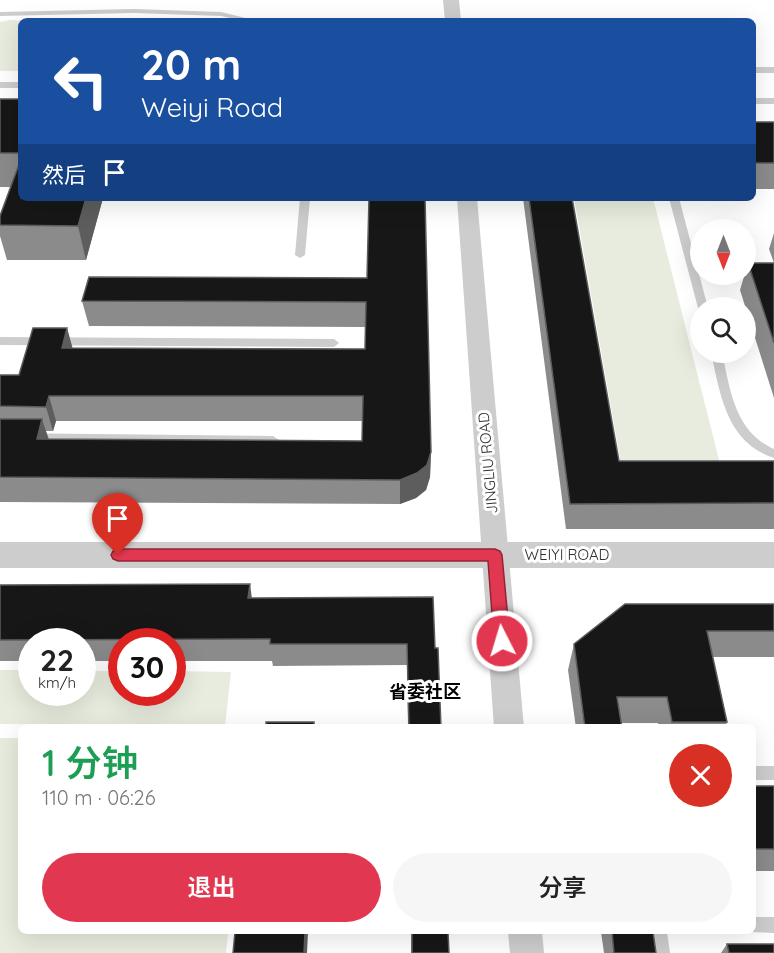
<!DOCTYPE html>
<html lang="zh">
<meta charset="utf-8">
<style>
:root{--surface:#fff;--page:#f6f6f6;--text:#222;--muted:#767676;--accent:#e23751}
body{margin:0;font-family:Quicksand,"Noto Sans SC",sans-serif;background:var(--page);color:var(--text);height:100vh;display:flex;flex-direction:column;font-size:22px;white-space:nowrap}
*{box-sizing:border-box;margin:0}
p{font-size:20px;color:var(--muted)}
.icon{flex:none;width:33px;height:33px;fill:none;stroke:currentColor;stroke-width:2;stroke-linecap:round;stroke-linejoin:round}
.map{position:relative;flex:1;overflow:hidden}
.details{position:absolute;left:18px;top:724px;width:738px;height:210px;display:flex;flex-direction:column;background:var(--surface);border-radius:9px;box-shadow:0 6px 24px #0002}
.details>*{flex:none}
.banner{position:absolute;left:18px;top:18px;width:738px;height:183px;border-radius:9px;box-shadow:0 6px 24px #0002;background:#1a4fa0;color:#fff;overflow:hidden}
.needle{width:39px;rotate:180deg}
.buttons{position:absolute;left:690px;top:219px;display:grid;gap:12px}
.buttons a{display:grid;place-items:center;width:66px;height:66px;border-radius:50%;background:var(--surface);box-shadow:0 6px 24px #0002;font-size:30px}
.speed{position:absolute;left:18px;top:628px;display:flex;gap:12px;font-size:30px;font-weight:700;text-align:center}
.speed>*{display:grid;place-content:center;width:78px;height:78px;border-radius:50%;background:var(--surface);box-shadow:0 6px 24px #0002;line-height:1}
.speed small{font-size:15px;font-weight:400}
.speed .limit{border:9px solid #d22;background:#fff;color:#111}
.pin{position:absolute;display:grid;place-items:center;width:51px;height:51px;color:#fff;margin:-62px -26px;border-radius:50% 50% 50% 0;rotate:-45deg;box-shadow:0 0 6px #0007}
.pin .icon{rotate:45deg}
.me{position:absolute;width:66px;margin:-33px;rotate:355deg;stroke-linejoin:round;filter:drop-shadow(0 0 4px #0008)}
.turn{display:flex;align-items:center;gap:21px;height:126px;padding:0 24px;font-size:27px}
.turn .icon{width:78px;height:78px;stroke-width:2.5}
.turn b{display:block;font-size:42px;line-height:51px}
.then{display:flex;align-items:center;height:57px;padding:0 24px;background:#0003;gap:12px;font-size:22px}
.round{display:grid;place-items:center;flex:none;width:63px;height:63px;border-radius:32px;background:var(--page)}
.overview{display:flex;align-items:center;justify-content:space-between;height:102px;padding:0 24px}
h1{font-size:36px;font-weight:600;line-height:45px;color:#1e9e55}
.primary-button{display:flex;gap:12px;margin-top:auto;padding:12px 24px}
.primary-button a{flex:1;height:69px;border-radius:36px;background:var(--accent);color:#fff;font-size:24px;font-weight:600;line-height:69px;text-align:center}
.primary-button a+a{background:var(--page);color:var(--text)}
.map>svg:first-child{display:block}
.green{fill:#e7ecde}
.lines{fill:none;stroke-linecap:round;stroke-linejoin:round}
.service{fill:#cdcdcd;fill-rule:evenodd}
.minor{fill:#cdcdcd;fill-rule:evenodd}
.tertiary{fill:#cdcdcd;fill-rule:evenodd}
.wall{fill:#8b8b8b;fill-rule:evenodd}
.shaded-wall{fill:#5d5d5d}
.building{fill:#171717;stroke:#5d5d5d;stroke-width:1.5}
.route{fill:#e23751;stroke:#932435;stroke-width:1.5}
.labels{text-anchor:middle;stroke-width:6;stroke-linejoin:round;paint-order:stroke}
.street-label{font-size:15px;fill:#303030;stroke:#fff}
.quarter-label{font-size:18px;font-weight:bold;fill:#000;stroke:#fff}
</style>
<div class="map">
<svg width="774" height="953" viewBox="0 0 774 953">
<rect width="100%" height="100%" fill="#fff"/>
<g class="green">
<path d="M 10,20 L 37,21 L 21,21 L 21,71 L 0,71 L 0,22 Z"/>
<path d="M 574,198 L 653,198 L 720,464 L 621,464 Z"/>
<path d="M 0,670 L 31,670 L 32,693 L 82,693 L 83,671 L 121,671 L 122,693 L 172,693 L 173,671 L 231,672 L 225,726 L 0,724 Z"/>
<path d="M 0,738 L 21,738 L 21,932 L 228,932 L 226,953 L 0,953 Z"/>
</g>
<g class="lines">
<g class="service">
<path d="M 134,9 L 221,12 L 258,21 L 243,21 L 221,16 L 134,13 L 0,16 L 0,12 Z"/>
<rect x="753" y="67" width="21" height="6"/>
<rect x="0" y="82" width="21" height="6"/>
<rect x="753" y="98" width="21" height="6"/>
<path d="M 300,198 L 310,198 L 305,255 L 300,258 L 295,255 Z"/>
<path d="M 669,198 L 679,198 L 708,308 L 700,308 L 700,311 L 698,308 Z"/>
<path d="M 0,337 L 334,339 L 339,343 L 334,347 L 0,345 Z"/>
<path d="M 711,352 L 722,352 C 730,390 735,432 774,449 L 774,458 C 727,443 720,395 711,352 Z"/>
<path d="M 0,433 L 273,436 L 279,440 L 273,444 L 0,441 Z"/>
<rect x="753" y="766" width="21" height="14"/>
<path d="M 753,917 L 774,917 L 774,933 L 749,932 L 753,932 Z"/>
<path d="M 651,932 L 667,932 L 670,953 L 654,953 Z"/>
</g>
<g class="minor">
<path d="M 443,0 L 459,0 L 461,21 L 445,21 Z"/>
<path d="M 457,198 L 477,198 L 524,728 L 494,728 Z"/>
<path d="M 508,932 L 542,932 L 544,953 L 510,953 Z"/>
</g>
<rect class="tertiary" x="0" y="542" width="774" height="26"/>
</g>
<g class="wall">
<path d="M 0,99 L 21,99 L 21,198 L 103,198 L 86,260 L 7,260 L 0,236 L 0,216 L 11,187 L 0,187 Z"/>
<rect x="753" y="122" width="21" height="67"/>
<path d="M 523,198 L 572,198 L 619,461 L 774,461 L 774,529 L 566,529 Z"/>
<path d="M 774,233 L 774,398 L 740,290 L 748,263 L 774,263 L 769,249 Z"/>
<path d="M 367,278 L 431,452 L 430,477 L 426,490 L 416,498 L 400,504 L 0,502 L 0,375 L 19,375 L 67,328 L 72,348 L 365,349 L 365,327 L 89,326 L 82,301 ZM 56,421 L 363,421 L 362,441 L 49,439 L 46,431 L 53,431 Z"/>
<path d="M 0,585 L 252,598 L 435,648 L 441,728 L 408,728 L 407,665 L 273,666 L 272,661 L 172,661 L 172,642 L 122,642 L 122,661 L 82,661 L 82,642 L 32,642 L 32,661 L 0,661 Z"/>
<path d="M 774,604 L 774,657 L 713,657 L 727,722 L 725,728 L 659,728 L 658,723 L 621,723 L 622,728 L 576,728 L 568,670 L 574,644 Z"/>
<rect x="753" y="786" width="21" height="85"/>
<path d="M 411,932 L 448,932 L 449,953 L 411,953 Z"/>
<path d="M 601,932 L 653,932 L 656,953 L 604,953 Z"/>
<path d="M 727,944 L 774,953 L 721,953 Z"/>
</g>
<g class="shaded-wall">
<path d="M 86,198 L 103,198 L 86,260 L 78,226 Z"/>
<path d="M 67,328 L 74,353 L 62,348 Z"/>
<path d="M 49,396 L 56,421 L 53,431 L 46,407 Z"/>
<path d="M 42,419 L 50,444 L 37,439 Z"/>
<path d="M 431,452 L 430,477 L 426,490 L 416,498 L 400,504 L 400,480 Z"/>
<path d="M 250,584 L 253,607 L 248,598 Z"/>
<path d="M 305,932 L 308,932 L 307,953 L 304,953 Z"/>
</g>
<g class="building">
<rect x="0" y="99" width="21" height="54"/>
<path d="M 753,122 L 774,122 L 774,163 L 754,163 L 753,160 Z"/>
<path d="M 21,159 L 21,198 L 86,198 L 78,226 L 0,225 L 0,216 Z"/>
<path d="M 369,198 L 425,198 L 431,452 L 427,465 L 417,473 L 400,480 L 0,477 L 0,419 L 42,419 L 37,439 L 362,441 L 363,396 L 49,396 L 46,407 L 0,406 L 0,375 L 19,375 L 33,328 L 67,328 L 62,348 L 365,349 L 366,302 L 82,301 L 89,277 L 367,278 Z"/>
<path d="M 529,198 L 572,198 L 619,461 L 774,461 L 774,503 L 570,504 Z"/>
<path d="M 748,263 L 774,263 L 774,343 Z"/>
<path d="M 250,584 L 248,598 L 433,597 L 435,648 L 438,648 L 441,728 L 409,728 L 407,644 L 270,644 L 270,639 L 0,640 L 0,585 Z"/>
<path d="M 625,604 L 774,604 L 774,631 L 707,631 L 727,722 L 672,722 L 667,697 L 617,697 L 622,728 L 585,728 L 574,644 Z"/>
<rect x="266" y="722" width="48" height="6"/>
<rect x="753" y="786" width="21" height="63"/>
<path d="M 235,932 L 305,932 L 304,953 L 233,953 Z"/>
<path d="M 412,932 L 448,932 L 449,953 L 412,953 Z"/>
<path d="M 612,932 L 653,932 L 656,953 L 614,953 Z"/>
<path d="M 727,944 L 774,944 L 774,953 L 729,953 Z"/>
</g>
<path class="route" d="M 118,549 L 495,549 L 500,551 L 502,555 L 510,641 L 507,646 L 502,648 L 496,646 L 494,641 L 488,561 L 118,561 L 113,559 L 111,555 L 113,551 Z"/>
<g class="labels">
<g class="street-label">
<text transform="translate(488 463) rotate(-95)" y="5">JINGLIU ROAD</text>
<text x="567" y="560">WEIYI ROAD</text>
</g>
<g class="quarter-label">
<text x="425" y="698">省委社区</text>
</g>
</g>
</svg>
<div class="buttons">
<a><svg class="needle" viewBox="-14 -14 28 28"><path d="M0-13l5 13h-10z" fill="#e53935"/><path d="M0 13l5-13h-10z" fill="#767676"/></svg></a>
<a><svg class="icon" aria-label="search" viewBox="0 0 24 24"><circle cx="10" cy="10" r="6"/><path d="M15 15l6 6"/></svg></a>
</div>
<div class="speed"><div>22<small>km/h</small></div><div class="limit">30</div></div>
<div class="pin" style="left:118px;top:555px;background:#d93025"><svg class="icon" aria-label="arrive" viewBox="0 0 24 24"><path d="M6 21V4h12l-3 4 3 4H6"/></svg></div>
<svg class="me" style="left:502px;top:641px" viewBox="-20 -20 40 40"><circle r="17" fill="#e23751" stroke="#fff" stroke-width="3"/><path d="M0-11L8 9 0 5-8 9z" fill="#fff"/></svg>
<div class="banner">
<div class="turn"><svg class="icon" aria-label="left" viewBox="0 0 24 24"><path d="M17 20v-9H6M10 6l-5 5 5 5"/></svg><div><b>20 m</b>Weiyi Road</div></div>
<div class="then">然后<svg class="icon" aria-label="arrive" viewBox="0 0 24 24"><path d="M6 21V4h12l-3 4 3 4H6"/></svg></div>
</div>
<section class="details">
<div class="overview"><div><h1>1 分钟</h1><p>110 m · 06:26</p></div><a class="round" style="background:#d93025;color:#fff"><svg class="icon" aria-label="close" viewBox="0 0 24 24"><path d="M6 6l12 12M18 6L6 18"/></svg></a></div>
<div class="primary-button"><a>退出</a><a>分享</a></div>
</section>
</div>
